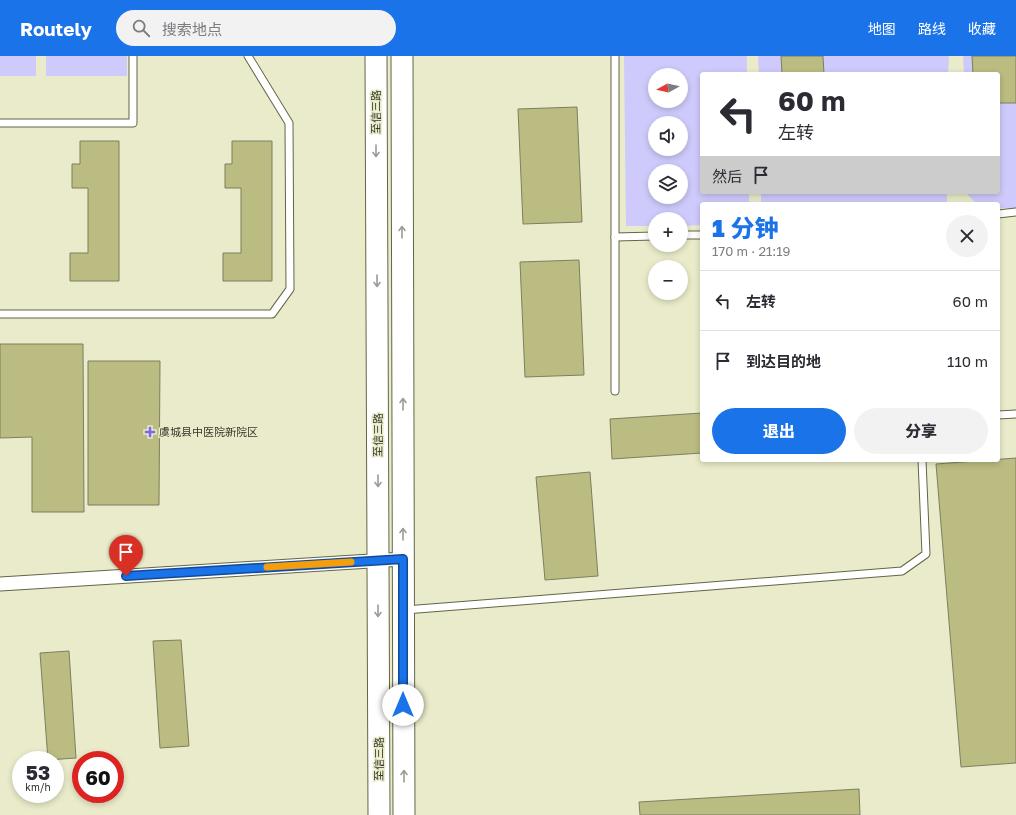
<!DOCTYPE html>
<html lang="zh">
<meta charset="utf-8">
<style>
:root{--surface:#fff;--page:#f2f2f3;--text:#2b2b33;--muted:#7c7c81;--line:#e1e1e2;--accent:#1a73e8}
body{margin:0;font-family:"Golos Text","Noto Sans SC",sans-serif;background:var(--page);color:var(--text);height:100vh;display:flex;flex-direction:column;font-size:15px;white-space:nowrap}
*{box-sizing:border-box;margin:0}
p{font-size:13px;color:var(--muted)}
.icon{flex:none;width:22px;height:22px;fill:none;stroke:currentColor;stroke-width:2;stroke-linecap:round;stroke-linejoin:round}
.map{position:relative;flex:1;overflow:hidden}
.sheet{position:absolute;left:700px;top:146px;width:300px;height:260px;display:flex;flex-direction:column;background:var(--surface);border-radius:4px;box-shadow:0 2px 6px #0003}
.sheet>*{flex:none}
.banner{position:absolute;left:700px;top:16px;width:300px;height:122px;border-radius:4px;box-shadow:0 2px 6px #0003;background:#fff;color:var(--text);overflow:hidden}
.needle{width:26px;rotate:262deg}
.fabs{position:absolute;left:648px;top:12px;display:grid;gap:8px}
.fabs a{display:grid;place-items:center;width:40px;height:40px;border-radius:50%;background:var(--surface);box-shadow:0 2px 6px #0003;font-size:20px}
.speed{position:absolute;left:12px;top:695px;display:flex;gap:8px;font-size:20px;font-weight:700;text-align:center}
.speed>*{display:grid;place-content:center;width:52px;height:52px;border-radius:50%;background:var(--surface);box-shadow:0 2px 6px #0003;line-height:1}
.speed small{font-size:10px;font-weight:400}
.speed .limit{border:6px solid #d22;background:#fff;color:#111}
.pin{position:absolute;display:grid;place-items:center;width:34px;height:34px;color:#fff;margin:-41px -17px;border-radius:50% 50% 50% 0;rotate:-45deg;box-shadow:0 0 4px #0007}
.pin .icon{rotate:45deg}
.me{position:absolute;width:44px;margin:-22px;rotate:0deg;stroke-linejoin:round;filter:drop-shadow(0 0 3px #0008)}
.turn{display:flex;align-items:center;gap:14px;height:84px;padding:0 12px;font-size:18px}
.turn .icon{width:52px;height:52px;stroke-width:2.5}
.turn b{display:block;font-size:28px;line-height:34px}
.then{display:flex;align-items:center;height:38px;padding:0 12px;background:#0003;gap:8px;font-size:15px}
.round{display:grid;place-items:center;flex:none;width:42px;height:42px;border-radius:21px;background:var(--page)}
.headline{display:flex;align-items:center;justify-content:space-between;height:68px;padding:0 12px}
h1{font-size:24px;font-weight:800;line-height:30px;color:var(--accent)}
.button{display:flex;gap:8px;margin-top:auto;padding:8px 12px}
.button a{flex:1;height:46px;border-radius:24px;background:var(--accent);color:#fff;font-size:16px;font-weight:800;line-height:46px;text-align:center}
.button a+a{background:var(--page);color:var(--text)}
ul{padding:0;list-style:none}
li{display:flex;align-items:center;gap:12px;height:60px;padding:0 12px;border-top:1px solid var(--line)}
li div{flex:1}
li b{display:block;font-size:15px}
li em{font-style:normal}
header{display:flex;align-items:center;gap:24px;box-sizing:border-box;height:56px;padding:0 20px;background:var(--accent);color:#fff}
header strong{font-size:19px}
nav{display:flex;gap:22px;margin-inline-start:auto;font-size:14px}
.search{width:280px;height:36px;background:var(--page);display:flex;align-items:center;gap:10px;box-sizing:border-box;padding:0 14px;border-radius:22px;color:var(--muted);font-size:15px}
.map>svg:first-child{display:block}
.green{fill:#cecafb;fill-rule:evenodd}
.building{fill:#babc81;stroke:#7d7f61}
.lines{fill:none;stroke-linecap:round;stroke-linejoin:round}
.service-casing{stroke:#646547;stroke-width:9}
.minor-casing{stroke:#646547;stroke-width:15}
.primary-casing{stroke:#646547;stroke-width:23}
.service{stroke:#fff;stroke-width:7}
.minor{stroke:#fff;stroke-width:13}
.primary{stroke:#fff;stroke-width:21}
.oneway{stroke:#9c9c95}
.route-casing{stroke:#114b97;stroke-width:10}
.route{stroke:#1a73e8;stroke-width:7}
.slow{stroke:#f59e0b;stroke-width:7}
.poi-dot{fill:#7e68e3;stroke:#e9ebca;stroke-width:1.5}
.labels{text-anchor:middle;stroke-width:3;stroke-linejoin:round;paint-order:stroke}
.street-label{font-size:11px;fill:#38382b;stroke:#e9ebca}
.poi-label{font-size:11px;fill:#38382b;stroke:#e9ebca;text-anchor:start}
</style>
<header>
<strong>Routely</strong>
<div class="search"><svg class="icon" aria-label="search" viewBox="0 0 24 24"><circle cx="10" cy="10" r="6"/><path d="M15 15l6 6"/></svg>搜索地点</div>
<nav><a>地图</a><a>路线</a><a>收藏</a></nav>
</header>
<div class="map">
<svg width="1016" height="759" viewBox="0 0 1016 759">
<rect width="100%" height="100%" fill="#e9ebca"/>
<g class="green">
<rect x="0" y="0" width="36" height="20"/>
<rect x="46" y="0" width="81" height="20"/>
<path d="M 624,0 L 747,0 L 747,18 L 702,18 L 702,136 L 749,136 L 749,148 L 702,148 L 702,169 L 681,170 L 681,163 L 655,163 L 655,170 L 626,170 ZM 655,19 L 681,19 L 681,45 L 655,45 ZM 655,67 L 681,67 L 681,93 L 655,93 ZM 655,115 L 681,115 L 681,141 L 655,141 Z"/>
<path d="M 758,0 L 949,0 L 948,18 L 759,18 Z"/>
<path d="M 963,0 L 1016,0 L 1016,152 L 998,152 L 998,148 L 977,148 L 967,138 L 967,136 L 998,136 L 998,18 L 964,18 Z"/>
<rect x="761" y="136" width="186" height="12"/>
</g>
<g class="building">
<path d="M 781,0 L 823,0 L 824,18 L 782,18 Z"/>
<path d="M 972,0 L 1016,0 L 1016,47 L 998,47 L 998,18 L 973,18 Z"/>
<path d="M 577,51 L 582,166 L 523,168 L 518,53 Z"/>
<path d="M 80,85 L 119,85 L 119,225 L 70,225 L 70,197 L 88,197 L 88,132 L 72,132 L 72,108 L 80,108 Z"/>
<path d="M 232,85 L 272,85 L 272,225 L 223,225 L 223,197 L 241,197 L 241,132 L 225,132 L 225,108 L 232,108 Z"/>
<path d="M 579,204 L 584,319 L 525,321 L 520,206 Z"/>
<path d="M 0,288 L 83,288 L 84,456 L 32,456 L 32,381 L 0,382 Z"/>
<path d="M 88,305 L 160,305 L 159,449 L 88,449 Z"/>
<path d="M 702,357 L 702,397 L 612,403 L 610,363 Z"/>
<path d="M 1016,402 L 1016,707 L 961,711 L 936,408 Z"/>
<path d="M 590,416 L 598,520 L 545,524 L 536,421 Z"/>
<path d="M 181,584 L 189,690 L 160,692 L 153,585 Z"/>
<path d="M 69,595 L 76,702 L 48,704 L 40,597 Z"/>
<path d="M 859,733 L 860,759 L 640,759 L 639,746 Z"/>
</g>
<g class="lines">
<defs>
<g id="service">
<path d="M 615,0 L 615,335"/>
<path d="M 0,67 L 133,67 L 133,0"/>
<path d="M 998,158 L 1016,156"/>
<path d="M 681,179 L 702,179"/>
<path d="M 615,181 L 655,180"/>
<path d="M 0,258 L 272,258 L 290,233 L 289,67 L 248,0"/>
<path d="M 998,359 L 1016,358"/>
<path d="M 405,554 L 902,515 L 926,498 L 922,404"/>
</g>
<path id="minor" d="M 0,528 L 403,503"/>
<g id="primary">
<path d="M 376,0 L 379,759"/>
<path d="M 402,0 L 404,759"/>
</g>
</defs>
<use href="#service" class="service-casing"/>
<use href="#minor" class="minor-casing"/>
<use href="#primary" class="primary-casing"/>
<use href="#service" class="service"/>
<use href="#minor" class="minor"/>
<use href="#primary" class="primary"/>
</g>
<defs><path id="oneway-shaft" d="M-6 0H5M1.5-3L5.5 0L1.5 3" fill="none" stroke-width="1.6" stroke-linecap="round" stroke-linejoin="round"/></defs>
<g class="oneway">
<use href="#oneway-shaft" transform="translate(376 95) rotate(90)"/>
<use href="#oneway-shaft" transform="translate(402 176) rotate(-90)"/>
<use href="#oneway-shaft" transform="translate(377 225) rotate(90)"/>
<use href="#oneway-shaft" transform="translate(403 348) rotate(-90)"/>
<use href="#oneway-shaft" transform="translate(378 425) rotate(90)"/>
<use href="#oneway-shaft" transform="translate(403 478) rotate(-90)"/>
<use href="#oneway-shaft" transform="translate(378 555) rotate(90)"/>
<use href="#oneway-shaft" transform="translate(404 720) rotate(-90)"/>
</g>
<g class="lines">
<defs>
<path id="route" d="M 126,520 L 403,503 L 403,649"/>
</defs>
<use href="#route" class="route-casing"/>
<use href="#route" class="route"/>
<path class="slow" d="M 267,511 L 351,506"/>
</g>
<path class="poi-dot" d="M148 370h4v4h4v4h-4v4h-4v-4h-4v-4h4z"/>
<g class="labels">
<g class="street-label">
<text transform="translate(376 56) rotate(-90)" y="4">至信三路</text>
<text transform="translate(378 379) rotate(-90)" y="4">至信三路</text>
<text transform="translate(379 703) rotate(-90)" y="4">至信三路</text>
</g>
<g class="poi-label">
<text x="159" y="380">虞城县中医院新院区</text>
</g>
</g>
</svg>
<div class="fabs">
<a><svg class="needle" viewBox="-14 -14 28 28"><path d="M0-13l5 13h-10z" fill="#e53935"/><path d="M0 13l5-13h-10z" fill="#7c7c81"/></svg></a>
<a><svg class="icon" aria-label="sound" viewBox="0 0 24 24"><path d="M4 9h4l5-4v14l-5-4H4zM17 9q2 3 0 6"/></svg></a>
<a><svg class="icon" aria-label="layers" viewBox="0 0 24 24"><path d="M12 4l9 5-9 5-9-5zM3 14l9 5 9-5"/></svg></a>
<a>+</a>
<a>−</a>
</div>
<div class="speed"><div>53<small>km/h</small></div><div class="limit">60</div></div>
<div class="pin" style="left:126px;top:520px;background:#d93025"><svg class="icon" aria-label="arrive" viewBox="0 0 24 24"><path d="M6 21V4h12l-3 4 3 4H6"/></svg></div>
<svg class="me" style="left:403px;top:649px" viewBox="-20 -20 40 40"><circle r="19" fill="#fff"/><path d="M0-13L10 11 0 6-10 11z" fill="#1a73e8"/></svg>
<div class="banner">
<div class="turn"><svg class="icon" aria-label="left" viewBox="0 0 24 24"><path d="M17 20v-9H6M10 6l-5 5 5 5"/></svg><div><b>60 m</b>左转</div></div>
<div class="then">然后<svg class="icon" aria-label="arrive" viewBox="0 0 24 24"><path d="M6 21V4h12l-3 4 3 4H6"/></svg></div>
</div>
<section class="sheet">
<div class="headline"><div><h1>1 分钟</h1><p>170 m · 21:19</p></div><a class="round"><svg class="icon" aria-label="close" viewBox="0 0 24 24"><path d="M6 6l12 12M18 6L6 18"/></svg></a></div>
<ul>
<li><svg class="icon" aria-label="left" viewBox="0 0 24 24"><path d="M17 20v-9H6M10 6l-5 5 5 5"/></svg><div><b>左转</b></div><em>60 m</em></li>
<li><svg class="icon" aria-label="arrive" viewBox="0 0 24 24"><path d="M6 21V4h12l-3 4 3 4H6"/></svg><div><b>到达目的地</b></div><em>110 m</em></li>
</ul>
<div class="button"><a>退出</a><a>分享</a></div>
</section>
</div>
